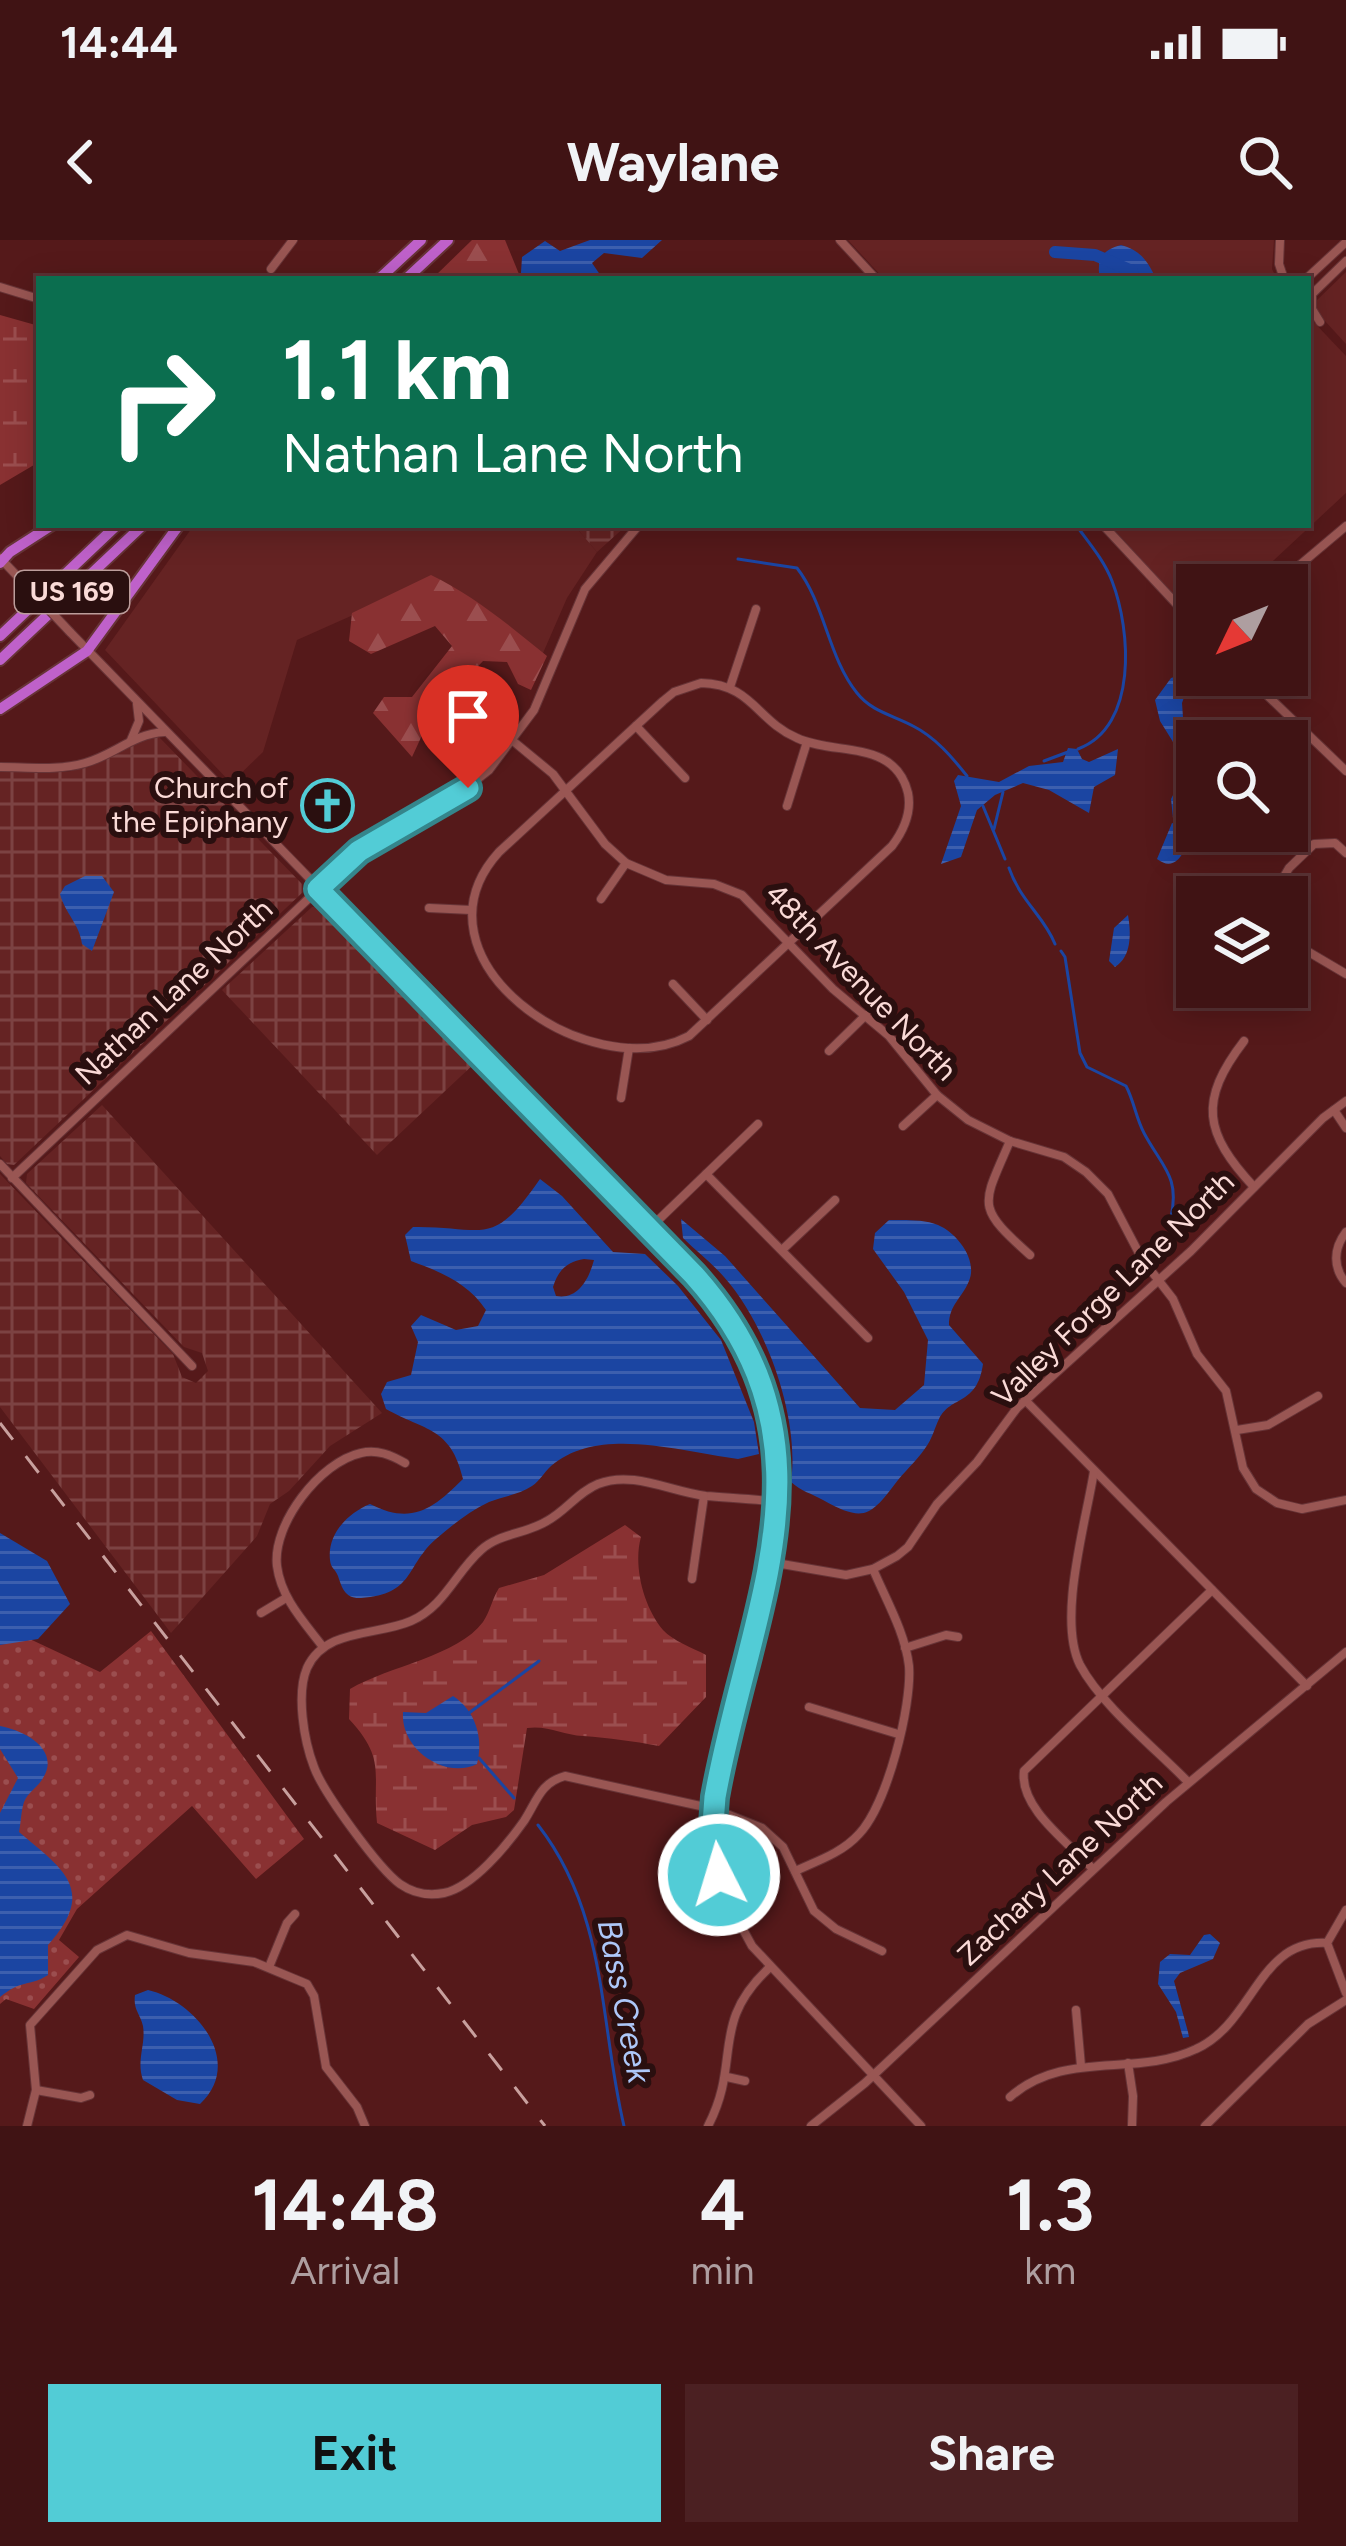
<!DOCTYPE html>
<style>
:root{--surface:#401314;--page:#4b2022;--text:#f1f3f6;--muted:#ae9ea0;--line:#593234;--accent:#52ccd6}
body{margin:0;font-family:Figtree,sans-serif;background:var(--page);color:var(--text);height:100vh;display:flex;flex-direction:column;font-size:45px;white-space:nowrap}
*{box-sizing:border-box;margin:0}
p{font-size:39px;color:var(--muted)}
.icon{flex:none;width:66px;height:66px;fill:none;stroke:currentColor;stroke-width:2;stroke-linecap:round;stroke-linejoin:round}
.map{position:relative;height:1886px;overflow:hidden}
.details{display:flex;flex-direction:column;background:var(--surface);flex:1}
.details>*{flex:none}
.hud{position:absolute;left:36px;top:36px;width:1275px;height:252px;border-radius:0px;box-shadow:0 6px 30px #0003,0 0 0 3px var(--line);background:#0b6e4f;color:#fff;overflow:hidden}
.needle{width:78px;rotate:227deg}
.buttons{position:absolute;left:1176px;top:324px;display:grid;gap:24px}
.buttons a{display:grid;place-items:center;width:132px;height:132px;border-radius:0px;background:var(--surface);box-shadow:0 6px 30px #0003,0 0 0 3px var(--line);font-size:60px}
.pin{position:absolute;display:grid;place-items:center;width:102px;height:102px;color:#fff;margin:-123px -51px;border-radius:50% 50% 50% 0;rotate:-45deg;box-shadow:0 0 12px #0007}
.pin .icon{rotate:45deg}
.me{position:absolute;width:132px;margin:-66px;rotate:355deg;stroke-linejoin:round;filter:drop-shadow(0 0 9px #0008)}
.turn{display:flex;align-items:center;gap:42px;height:252px;padding:0 48px;font-size:54px}
.turn .icon{width:156px;height:156px;stroke-width:2.5}
.turn b{display:block;font-size:84px;line-height:102px}
.eta{display:flex;justify-content:space-evenly;align-items:center;height:204px;text-align:center}
.eta b{font-size:72px;font-weight:700;line-height:84px}
.action{display:flex;gap:24px;margin-top:auto;padding:24px 48px}
.action a{flex:1;height:138px;border-radius:0px;background:var(--accent);color:#111;font-size:48px;font-weight:700;line-height:138px;text-align:center}
.action a+a{background:var(--page);color:var(--text)}
.status{display:flex;justify-content:space-between;align-items:center;height:84px;padding:0 60px;background:var(--surface);direction:ltr}
.status svg{height:33px;fill:currentColor}
header{display:flex;justify-content:space-between;align-items:center;height:156px;padding:0 48px;background:var(--surface);font-size:54px;font-weight:700}
.map>svg:first-child{display:block}
.built{fill:#652323}
.industrial{fill:url(#industrial-grid)}
.forest{fill:url(#forest-firs)}
.wetland{fill:url(#wetland-marsh)}
.park{fill:url(#park-dots)}
.water{fill:url(#water-rules);fill-rule:evenodd}
.lines{fill:none;stroke-linecap:round;stroke-linejoin:round}
.stream{stroke:#1b45a2;stroke-width:3}
.river{stroke:#1b45a2;stroke-width:12}
.minor-casing{stroke:#673437;stroke-width:10}
.highway-casing{stroke:#673437;stroke-width:14}
.minor{stroke:#995653;stroke-width:8}
.highway{stroke:#bf61ca;stroke-width:10}
.rail{stroke:#c8a09e;stroke-width:3;stroke-dasharray:21 21;stroke-linecap:butt}
.minor-bridge-casing{stroke:#673437;stroke-width:10;stroke-linecap:butt}
.minor-bridge{stroke:#995653;stroke-width:8}
.route-casing{stroke:#35858b;stroke-width:30}
.route{stroke:#52ccd6;stroke-width:21}
.labels{text-anchor:middle;stroke-width:12;stroke-linejoin:round;paint-order:stroke}
.shield{fill:#2a0f0f;stroke:#bc9d9b;stroke-width:3}
.shield-label{font-size:27px;font-weight:bold;fill:#fadad7}
.poi-label{font-size:30px;fill:#fadad7;stroke:#2a0f0f;text-anchor:end}
.street-label{font-size:30px;fill:#fadad7;stroke:#2a0f0f}
.water-label{font-size:33px;font-style:italic;fill:#adc7f8;stroke:#2a0f0f}
</style>
<div class="status"><b>14:44</b><svg viewBox="0 0 49 12"><path d="M0 12V9h3v3zM5 12V6h3v6zM10 12V3h3v9zM15 12V0h3v12zM26 1h20v11H26zM47 4h2v5h-2z"/></svg></div>
<header><svg class="icon" aria-label="back" viewBox="0 0 24 24"><path d="M15 5l-7 7 7 7"/></svg>Waylane<svg class="icon" aria-label="search" viewBox="0 0 24 24"><circle cx="10" cy="10" r="6"/><path d="M15 15l6 6"/></svg></header>
<div class="map">
<svg width="1346" height="1886" viewBox="0 0 1346 1886">
<defs>
<pattern id="industrial-grid" width="8" height="8" patternUnits="userSpaceOnUse" patternTransform="scale(3)"><rect width="8" height="8" fill="#652323"/><path d="M0 4h8M4 0v8" fill="none" stroke="#7c4242"/></pattern>
<pattern id="forest-firs" width="22" height="20" patternUnits="userSpaceOnUse" patternTransform="scale(3)"><rect width="22" height="20" fill="#893132"/><path d="M5 1l3.5 6h-7zM16 11l3.5 6h-7z" fill="#9b4e4f"/></pattern>
<pattern id="wetland-marsh" width="20" height="14" patternUnits="userSpaceOnUse" patternTransform="scale(3)"><rect width="20" height="14" fill="#893132"/><path d="M1 5h8M5 5V1M11 12h8M15 12V8" fill="none" stroke="#9b4e4f"/></pattern>
<pattern id="park-dots" width="8" height="8" patternUnits="userSpaceOnUse" patternTransform="scale(3)"><rect width="8" height="8" fill="#893132"/><path d="M2 2h.1M6 6h.1" fill="none" stroke="#9b4e4f" stroke-width="1.8" stroke-linecap="round"/></pattern>
<pattern id="water-rules" width="6" height="5" patternUnits="userSpaceOnUse" patternTransform="scale(3)"><rect width="6" height="5" fill="#1b45a2"/><path d="M0 2.5h6" fill="none" stroke="#3d5fae"/></pattern>
</defs>
<rect width="100%" height="100%" fill="#55191a"/>
<g class="built">
<path d="M 848,0 L 1274,0 L 1272,29 L 1277,39 L 884,39 Z"/>
<path d="M 1346,32 L 1346,104 L 1314,69 L 1315,62 Z"/>
<path d="M 1308,76 L 1346,116 L 1346,253 L 1247,345 L 1197,345 L 1197,380 L 1110,285 L 1308,285 Z"/>
<path d="M 194,285 L 574,285 L 597,312 L 567,358 L 540,420 L 425,343 L 297,400 L 263,512 L 231,543 L 105,410 Z"/>
</g>
<g class="industrial">
<path d="M 574,285 L 627,285 L 597,312 Z"/>
<path d="M 149,496 L 159,497 L 302,644 L 303,652 L 14,925 L 7,924 L 0,916 L 0,531 L 67,532 L 89,527 Z"/>
<path d="M 320,666 L 476,822 L 377,915 L 222,750 L 312,667 Z"/>
<path d="M 102,865 L 382,1173 L 330,1206 L 289,1251 L 270,1264 L 257,1296 L 171,1393 L 0,1167 L 0,934 L 173,1114 L 182,1137 L 196,1143 L 208,1131 L 202,1113 L 184,1107 L 26,943 L 27,934 Z"/>
</g>
<g class="forest">
<path d="M 472,0 L 505,0 L 521,39 L 432,39 Z"/>
<path d="M 431,335 C 473,355 511,387 547,416 L 531,450 L 518,444 L 507,422 L 483,421 L 431,476 L 412,517 L 373,473 L 384,457 L 412,457 L 452,406 L 435,386 L 371,414 L 349,401 L 352,373 Z"/>
</g>
<g class="wetland">
<path d="M 0,75 L 39,86 L 39,222 L 0,245 Z"/>
<path d="M 625,1285 L 641,1297 C 633,1325 643,1366 663,1390 C 673,1401 693,1408 706,1415 L 706,1457 L 659,1506 C 632,1501 610,1498 583,1496 C 563,1495 548,1485 527,1488 L 514,1570 L 506,1577 L 472,1585 L 435,1610 L 377,1583 C 372,1533 387,1520 349,1479 L 350,1449 C 389,1426 458,1416 483,1382 C 490,1372 492,1359 499,1348 L 544,1335 Z"/>
</g>
<path class="park" d="M 0,1385 L 100,1432 L 151,1391 L 304,1599 L 256,1639 L 192,1566 L 77,1669 L 59,1700 L 79,1717 L 34,1769 L 6,1759 L 0,1764 Z"/>
<g class="water">
<path d="M 590,0 L 662,0 L 642,18 L 604,13 L 592,23 L 603,39 L 527,39 L 521,33 L 522,17 L 545,1 L 560,11 Z"/>
<path d="M 1121,5 C 1140,10 1148,21 1156,39 L 1100,39 C 1096,19 1102,10 1121,5 Z"/>
<path d="M 1181,435 L 1188,446 L 1182,463 L 1184,492 L 1197,518 L 1197,531 L 1182,550 L 1191,579 L 1173,578 L 1171,559 L 1188,526 L 1160,481 L 1155,460 L 1171,438 Z"/>
<path d="M 1068,508 L 1077,509 L 1082,519 L 1089,522 L 1118,509 L 1115,535 L 1094,547 L 1089,573 L 1049,550 L 1023,543 L 995,555 L 977,570 L 961,617 L 941,624 L 961,566 L 954,541 L 958,535 L 999,542 L 1029,526 L 1063,522 Z"/>
<path d="M 1172,583 L 1193,590 C 1187,606 1178,635 1157,619 Z"/>
<path d="M 85,636 L 102,636 L 114,652 L 92,711 L 82,704 C 80,685 65,673 60,654 L 65,646 Z"/>
<path d="M 1128,675 C 1131,693 1132,716 1115,727 L 1109,721 L 1114,688 Z"/>
<path d="M 540,939 L 562,956 L 613,1012 L 645,1014 L 678,1046 L 721,1100 L 754,1182 L 759,1214 L 738,1219 C 681,1212 599,1185 551,1226 C 544,1232 540,1241 532,1246 C 519,1255 503,1256 489,1262 C 470,1271 452,1285 436,1299 C 405,1326 415,1354 361,1358 C 345,1359 342,1348 338,1336 C 335,1328 331,1329 330,1320 C 327,1294 348,1273 370,1264 C 411,1285 432,1270 463,1239 C 451,1187 425,1191 386,1169 L 381,1154 L 387,1142 L 411,1135 L 418,1102 L 411,1086 L 421,1075 L 456,1090 L 478,1086 L 486,1070 C 468,1043 441,1032 411,1021 L 405,995 L 413,987 C 486,986 491,1010 540,939 ZM 584,1019 L 594,1020 C 589,1039 578,1060 556,1056 L 553,1047 C 558,1030 567,1022 584,1019 Z"/>
<path d="M 681,979 L 725,1016 L 860,1168 L 895,1170 L 924,1145 L 928,1100 L 904,1052 L 873,1009 L 875,993 L 889,980 C 905,980 923,979 938,985 C 957,993 978,1020 969,1041 C 962,1058 949,1065 949,1085 L 983,1124 C 977,1166 951,1155 939,1179 C 935,1187 933,1196 928,1204 C 920,1217 908,1228 898,1240 C 871,1275 866,1284 823,1260 C 811,1253 802,1252 791,1242 C 800,1179 767,1085 724,1037 C 712,1023 696,1011 683,998 Z"/>
<path d="M 0,1293 L 47,1321 L 70,1364 L 38,1399 L 0,1405 Z"/>
<path d="M 453,1456 C 475,1470 484,1498 477,1524 C 445,1540 400,1509 403,1472 L 426,1473 Z"/>
<path d="M 0,1486 C 23,1490 61,1509 43,1538 C 38,1547 28,1552 24,1562 C 21,1571 21,1583 19,1592 C 64,1630 97,1650 48,1705 L 48,1735 C 29,1747 22,1739 0,1757 L 0,1573 L 18,1538 L 0,1509 Z"/>
<path d="M 1210,1694 L 1220,1703 L 1213,1719 L 1180,1733 L 1174,1741 L 1188,1792 L 1189,1797 L 1183,1798 L 1176,1772 L 1158,1744 L 1160,1722 L 1170,1714 L 1190,1715 L 1204,1695 Z"/>
<path d="M 148,1750 C 196,1761 245,1822 200,1864 L 177,1860 L 143,1840 C 136,1820 146,1805 143,1786 C 140,1773 133,1770 135,1755 Z"/>
</g>
<g class="lines">
<g class="stream">
<path d="M 1076,285 C 1089,303 1104,320 1112,341 C 1131,390 1138,487 1078,509"/>
<path d="M 738,319 L 797,328 C 825,364 828,417 857,453 C 872,472 893,475 913,486 C 935,497 952,517 967,536"/>
<path d="M 1044,521 L 1068,512"/>
<path d="M 983,566 L 1005,619"/>
<path d="M 994,589 L 1003,552"/>
<path d="M 1009,628 C 1021,662 1044,676 1055,704"/>
<path d="M 1061,711 L 1065,717 L 1080,813 L 1087,827 L 1126,846 C 1134,861 1136,878 1144,893 C 1162,927 1180,936 1171,977"/>
<path d="M 469,1473 L 539,1421"/>
<path d="M 479,1518 L 514,1558"/>
<path d="M 538,1585 C 608,1675 599,1781 624,1886"/>
</g>
<path class="river" d="M 1055,12 L 1095,15 L 1132,31 L 1134,39"/>
<defs>
<g id="minor">
<path d="M 840,0 L 876,39"/>
<path d="M 1280,0 L 1279,24 L 1284,39"/>
<path d="M 271,29 L 293,0"/>
<path d="M 1306,39 L 1346,2"/>
<path d="M 0,47 L 39,59"/>
<path d="M 1312,56 L 1312,69 L 1320,82"/>
<path d="M 1308,58 L 1346,21"/>
<path d="M 1103,285 L 1197,386"/>
<path d="M 0,318 L 20,339"/>
<path d="M 1276,345 L 1346,286"/>
<path d="M 70,392 L 695,1035 C 847,1206 748,1366 715,1557 L 713,1584 L 719,1635 L 727,1660 L 752,1706 L 921,1886"/>
<path d="M 1246,435 L 1346,531"/>
<path d="M 701,443 C 752,444 757,481 797,498 C 836,516 895,499 908,553 C 912,573 904,590 892,606 L 689,796 C 588,849 403,718 499,612 L 663,461 L 674,452 Z"/>
<path d="M 730,447 L 756,369"/>
<path d="M 636,486 L 685,538"/>
<path d="M 131,500 L 139,481 L 137,464"/>
<path d="M 513,501 L 553,534 L 605,604 L 626,623 L 666,640 L 714,644 L 742,655 L 833,749 L 889,796 L 937,855 L 968,880 L 1010,901 L 1064,917 L 1086,932 L 1108,954 L 1142,1019 L 1173,1059 L 1197,1114 L 1226,1151 L 1243,1228 L 1256,1249 L 1277,1263 L 1302,1269 L 1346,1260"/>
<path d="M 0,527 C 28,527 58,531 85,523 C 114,515 133,494 164,492"/>
<path d="M 787,566 L 807,502"/>
<path d="M 1272,657 L 1289,628 L 1314,604 L 1335,603 L 1346,613"/>
<path d="M 601,659 L 626,623"/>
<path d="M 429,668 L 471,670"/>
<path d="M 1287,691 L 1307,711 L 1346,734"/>
<path d="M 673,744 L 707,780"/>
<path d="M 1244,801 C 1198,861 1204,893 1254,947"/>
<path d="M 829,811 L 866,775"/>
<path d="M 621,858 L 629,808"/>
<path d="M 1334,870 L 1346,888"/>
<path d="M 903,886 L 937,855"/>
<path d="M 1010,901 C 982,966 975,966 1030,1015"/>
<path d="M 0,924 L 192,1126"/>
<path d="M 706,934 L 868,1098"/>
<path d="M 12,938 L 359,611 L 447,563 L 489,530 L 534,470 L 585,349 L 639,285"/>
<path d="M 649,989 L 758,884"/>
<path d="M 1346,992 C 1333,1009 1333,1028 1346,1043"/>
<path d="M 782,1010 L 835,960"/>
<path d="M 1025,1160 L 1307,1446"/>
<path d="M 1237,1190 L 1268,1185 L 1318,1156"/>
<path d="M 1094,1231 C 1086,1282 1057,1379 1080,1425 C 1102,1466 1156,1509 1188,1542"/>
<path d="M 778,1262 C 754,1259 730,1258 706,1256 C 671,1252 633,1230 598,1244 C 578,1252 566,1271 547,1281 C 526,1294 500,1293 481,1310 C 455,1333 445,1366 411,1381 C 377,1396 325,1388 307,1428 C 296,1454 304,1501 314,1527 C 323,1552 379,1629 400,1644 C 413,1653 429,1656 444,1653 C 473,1647 507,1605 524,1581 C 537,1561 540,1543 565,1536 L 714,1569 L 762,1588 L 783,1607 L 814,1671 L 836,1689 L 882,1711"/>
<path d="M 770,1322 L 846,1335 L 873,1329 L 897,1316 L 908,1307 L 937,1264 L 977,1222 L 1017,1168 L 1191,1011 L 1323,878 L 1346,861"/>
<path d="M 692,1339 L 704,1256"/>
<path d="M 261,1373 L 286,1358"/>
<path d="M 323,1407 C 304,1382 281,1358 277,1326 C 272,1284 320,1222 361,1213 C 377,1209 391,1215 405,1223"/>
<path d="M 905,1408 L 946,1395 L 958,1397"/>
<path d="M 809,1467 L 898,1494"/>
<path d="M 1093,1629 C 1069,1603 1019,1568 1024,1531 L 1212,1350"/>
<path d="M 795,1631 C 817,1621 842,1613 859,1594 C 887,1565 912,1466 909,1426 C 905,1392 886,1360 873,1329"/>
<path d="M 1346,1670 L 1327,1703 L 1346,1753"/>
<path d="M 269,1727 L 287,1683 L 295,1674"/>
<path d="M 1076,1770 L 1081,1826"/>
<path d="M 1128,1823 L 1133,1856 L 1132,1886"/>
<path d="M 727,1837 L 745,1841"/>
<path d="M 36,1850 L 81,1858 L 90,1855"/>
<path d="M 1010,1857 C 1064,1809 1135,1838 1196,1809 C 1254,1783 1258,1699 1327,1703"/>
<path d="M 27,1886 L 36,1850 L 30,1785 L 97,1710 L 127,1695 L 189,1713 L 254,1722 L 307,1744 L 314,1756 L 326,1827 L 357,1867 L 365,1886"/>
<path d="M 708,1886 C 742,1821 709,1784 769,1728"/>
<path d="M 811,1886 L 865,1843 L 1166,1562 L 1346,1412"/>
<path d="M 1205,1886 L 1308,1784 L 1346,1760"/>
</g>
<g id="highway">
<path d="M 379,39 L 421,0"/>
<path d="M 406,39 L 448,0"/>
<path d="M 0,323 L 10,312 L 52,285"/>
<path d="M 0,396 L 117,285"/>
<path d="M 0,420 L 143,285"/>
<path d="M 0,469 L 87,411 L 179,285"/>
</g>
</defs>
<use href="#minor" class="minor-casing"/>
<use href="#highway" class="highway-casing"/>
<use href="#minor" class="minor"/>
<use href="#highway" class="highway"/>
<path class="rail" d="M 0,1183 L 545,1886"/>
<defs>
<path id="minor-bridge" d="M 20,339 L 70,392"/>
</defs>
<use href="#minor-bridge" class="minor-bridge-casing"/>
<use href="#minor-bridge" class="minor-bridge"/>
</g>
<g class="lines">
<defs>
<path id="route" d="M 468,548 L 359,611 L 318,649 L 694,1035 C 846,1205 749,1366 715,1557 L 713,1584 L 719,1635"/>
</defs>
<use href="#route" class="route-casing"/>
<use href="#route" class="route"/>
</g>
<defs>
<symbol id="church-ring" viewBox="-11 -11 22 22"><circle r="9.5" fill="#2a0f0f" stroke="#52ccd6" stroke-width="1.5"/><path d="M-1.2-6h2.4v3.5h3.3v2.4h-3.3V6h-2.4V-.1h-3.3v-2.4h3.3Z" fill="#52ccd6"/></symbol>
</defs>
<g fill-rule="evenodd">
<use href="#church-ring" x="298" y="536" width="59" height="59"/>
</g>
<g class="labels">
<rect class="shield" x="15" y="331" width="114" height="42" rx="9"/>
<g class="shield-label">
<text x="72" y="361">US 169</text>
</g>
<g class="poi-label">
<text x="288" y="558">Church of<tspan x="288" dy="34">the Epiphany</tspan></text>
</g>
<g class="street-label">
<text transform="translate(861 742) rotate(46)" y="10">48th Avenue North</text>
<text transform="translate(174 752) rotate(-43)" y="10">Nathan Lane North</text>
<text transform="translate(1113 1049) rotate(-44)" y="10">Valley Forge Lane North</text>
<text transform="translate(1060 1629) rotate(-43)" y="10">Zachary Lane North</text>
</g>
<g class="water-label">
<text transform="translate(625 1761) rotate(79)" y="12">Bass Creek</text>
</g>
</g>
</svg>
<div class="buttons">
<a><svg class="needle" viewBox="-14 -14 28 28"><path d="M0-13l5 13h-10z" fill="#e53935"/><path d="M0 13l5-13h-10z" fill="#ae9ea0"/></svg></a>
<a><svg class="icon" aria-label="search" viewBox="0 0 24 24"><circle cx="10" cy="10" r="6"/><path d="M15 15l6 6"/></svg></a>
<a><svg class="icon" aria-label="layers" viewBox="0 0 24 24"><path d="M12 4l9 5-9 5-9-5zM3 14l9 5 9-5"/></svg></a>
</div>
<div class="pin" style="left:468px;top:548px;background:#d93025"><svg class="icon" aria-label="arrive" viewBox="0 0 24 24"><path d="M6 21V4h12l-3 4 3 4H6"/></svg></div>
<svg class="me" style="left:719px;top:1635px" viewBox="-20 -20 40 40"><circle r="17" fill="#52ccd6" stroke="#fff" stroke-width="3"/><path d="M0-11L8 9 0 5-8 9z" fill="#fff"/></svg>
<div class="hud">
<div class="turn"><svg class="icon" aria-label="right" viewBox="0 0 24 24"><path d="M7 20v-9h11M14 6l5 5-5 5"/></svg><div><b>1.1 km</b>Nathan Lane North</div></div>
</div>
</div>
<section class="details">
<div class="eta">
<div><b>14:48</b><p>Arrival</p></div>
<div><b>4</b><p>min</p></div>
<div><b>1.3</b><p>km</p></div>
</div>
<div class="action"><a>Exit</a><a>Share</a></div>
</section>
